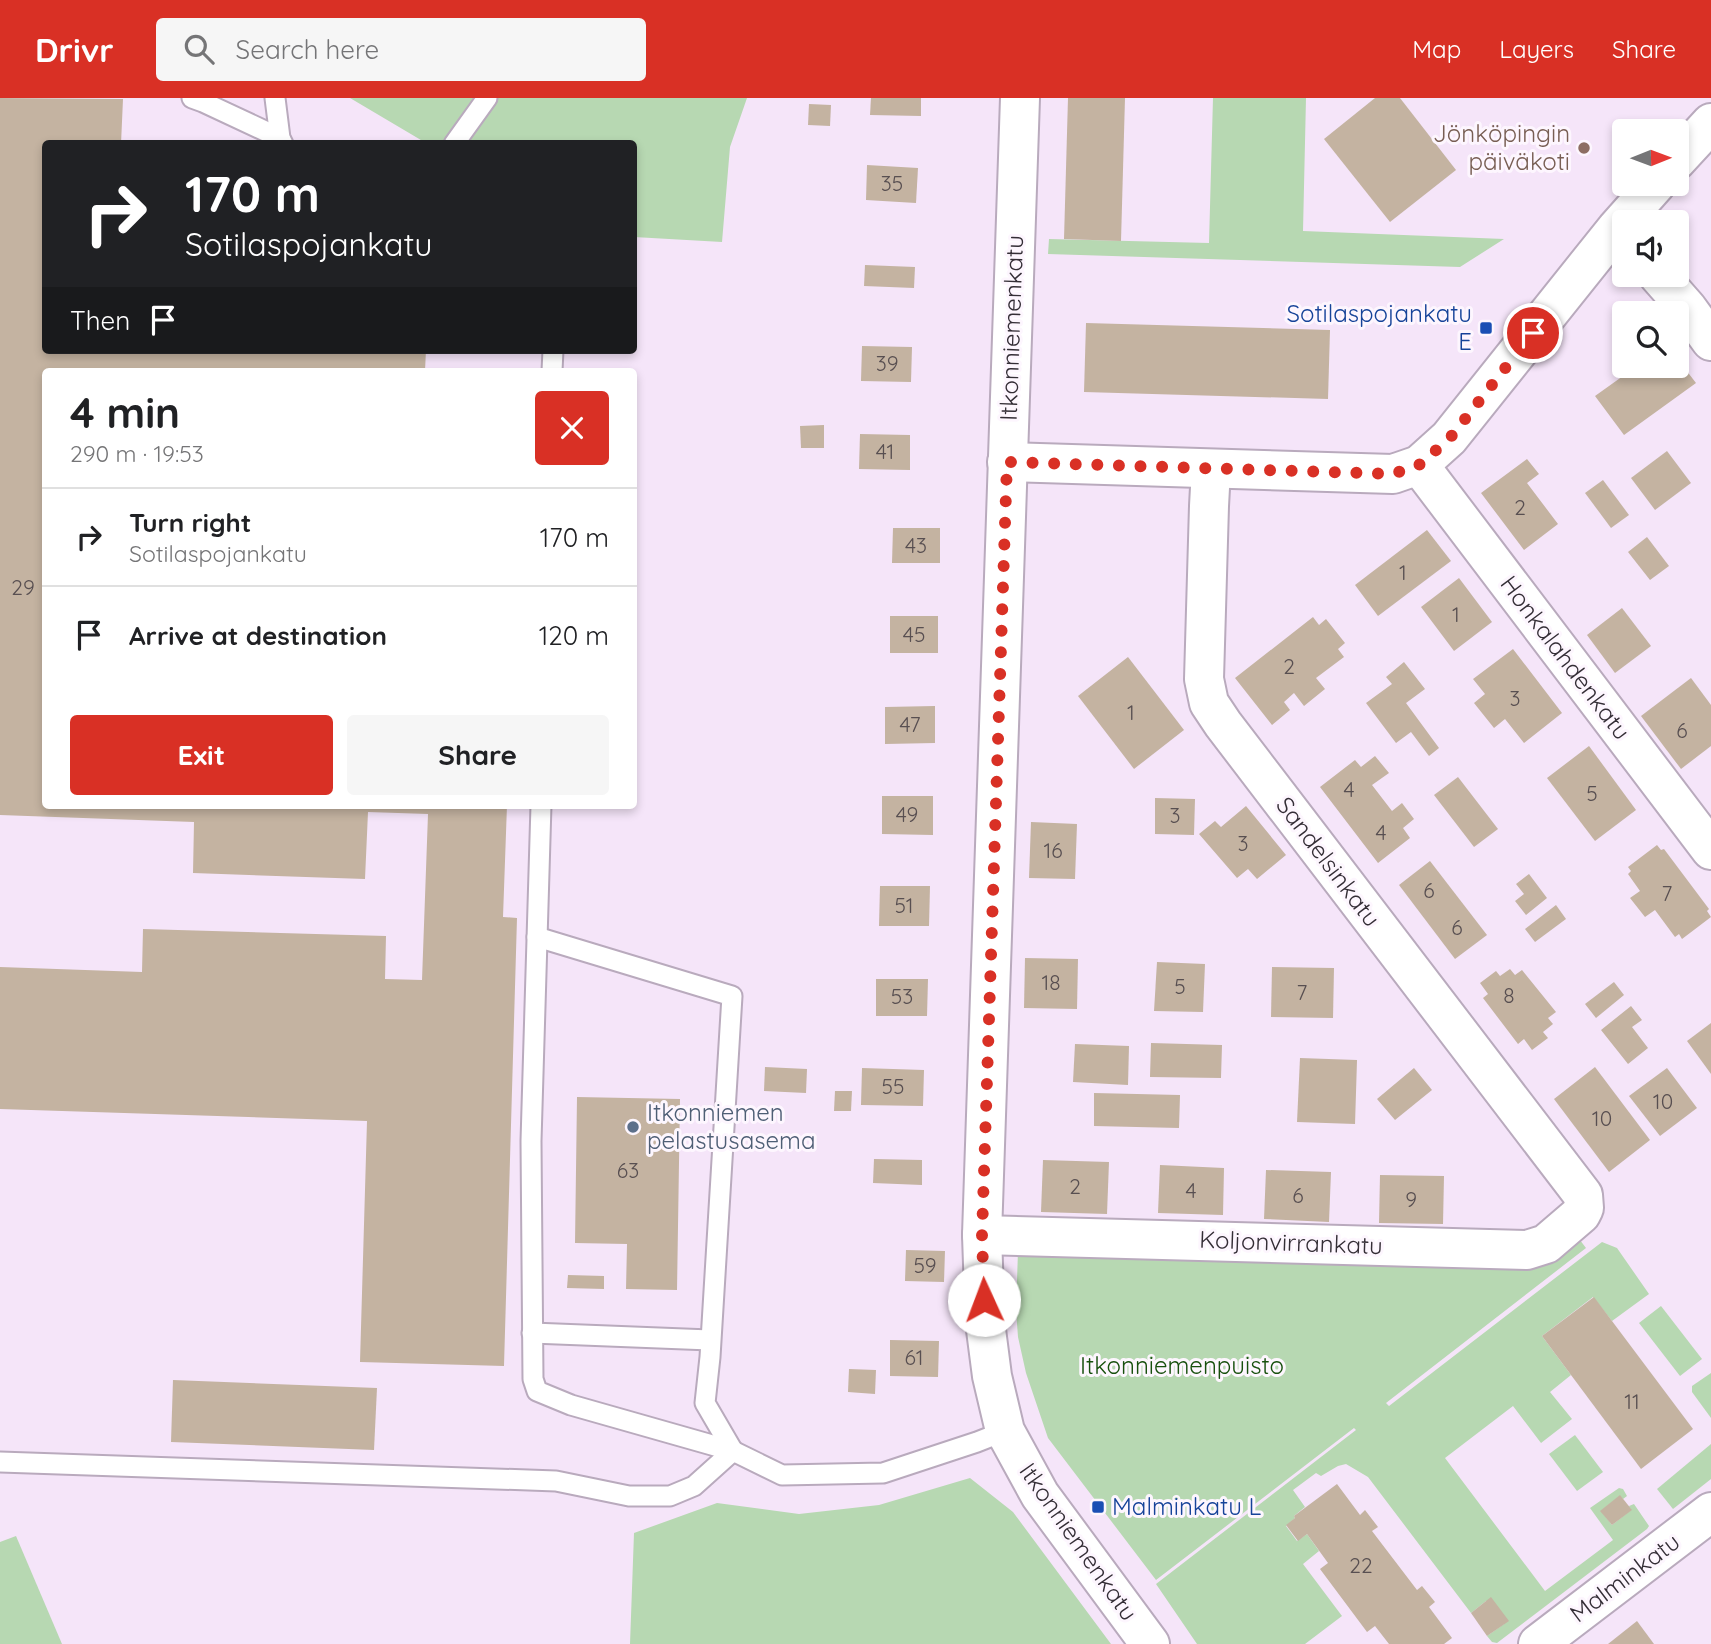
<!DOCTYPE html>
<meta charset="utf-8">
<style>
:root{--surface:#fff;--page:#f6f6f6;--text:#202124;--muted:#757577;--line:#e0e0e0;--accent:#d93025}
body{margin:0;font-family:Quicksand,sans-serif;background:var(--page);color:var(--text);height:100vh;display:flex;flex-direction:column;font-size:26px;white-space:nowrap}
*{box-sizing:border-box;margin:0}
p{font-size:23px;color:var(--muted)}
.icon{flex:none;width:38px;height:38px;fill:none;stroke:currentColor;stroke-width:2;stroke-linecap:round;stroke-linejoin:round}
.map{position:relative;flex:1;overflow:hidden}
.sheet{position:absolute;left:42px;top:270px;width:595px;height:441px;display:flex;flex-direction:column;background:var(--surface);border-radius:7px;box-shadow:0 4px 10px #0003}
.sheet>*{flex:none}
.top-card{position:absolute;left:42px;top:42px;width:595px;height:214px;border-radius:7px;box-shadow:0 4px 10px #0003;background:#202124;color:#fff;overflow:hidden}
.needle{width:46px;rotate:89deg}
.controls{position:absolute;left:1612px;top:21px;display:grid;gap:14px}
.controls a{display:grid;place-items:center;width:77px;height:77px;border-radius:7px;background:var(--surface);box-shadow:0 4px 10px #0003;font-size:35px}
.pin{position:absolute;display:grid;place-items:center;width:60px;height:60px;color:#fff;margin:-30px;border:4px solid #fff;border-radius:50%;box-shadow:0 2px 7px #0007}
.me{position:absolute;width:77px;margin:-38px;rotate:358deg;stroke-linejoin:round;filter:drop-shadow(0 0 5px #0008)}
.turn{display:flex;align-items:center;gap:24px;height:147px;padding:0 28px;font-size:32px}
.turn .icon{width:91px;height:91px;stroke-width:2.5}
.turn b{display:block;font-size:49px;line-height:60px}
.then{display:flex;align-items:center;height:66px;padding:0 28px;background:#0003;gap:14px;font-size:26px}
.round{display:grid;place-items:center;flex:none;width:74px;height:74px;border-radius:7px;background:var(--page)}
.overview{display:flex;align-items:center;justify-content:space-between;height:119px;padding:0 28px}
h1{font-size:42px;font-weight:800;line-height:52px}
.button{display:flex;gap:14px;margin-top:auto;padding:14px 28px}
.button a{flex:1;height:80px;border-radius:7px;background:var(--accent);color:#fff;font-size:28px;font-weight:800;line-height:80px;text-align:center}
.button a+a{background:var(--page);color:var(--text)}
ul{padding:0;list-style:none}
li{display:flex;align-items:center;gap:21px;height:98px;padding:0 28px;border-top:2px solid var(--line)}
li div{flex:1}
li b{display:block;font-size:26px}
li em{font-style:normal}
header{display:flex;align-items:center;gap:42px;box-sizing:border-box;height:98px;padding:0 35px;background:var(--accent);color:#fff}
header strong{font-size:33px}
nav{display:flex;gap:38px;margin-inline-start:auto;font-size:24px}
.search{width:490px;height:63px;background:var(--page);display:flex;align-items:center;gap:18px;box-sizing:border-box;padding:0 24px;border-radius:7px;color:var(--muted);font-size:26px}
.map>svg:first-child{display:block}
.green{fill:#b7d8b2}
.building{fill:#c4b3a1}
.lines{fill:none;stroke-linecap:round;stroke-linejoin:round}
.service-casing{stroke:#b9aabd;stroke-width:23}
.minor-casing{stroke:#b9aabd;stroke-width:42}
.tertiary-casing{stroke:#b9aabd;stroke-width:42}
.service{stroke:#fff;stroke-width:19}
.minor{stroke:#fff;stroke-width:38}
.tertiary{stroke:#fff;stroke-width:38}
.route{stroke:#d93025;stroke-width:12;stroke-dasharray:0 21.6}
.education-dot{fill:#8d6e63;stroke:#fdf6fe;stroke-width:2.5}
.transit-dot{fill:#1a4fb4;stroke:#fdf6fe;stroke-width:2.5}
.service-dot{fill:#5c6f8a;stroke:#fdf6fe;stroke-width:2.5}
.labels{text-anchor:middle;stroke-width:6;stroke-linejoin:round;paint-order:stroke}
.number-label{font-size:21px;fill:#584f51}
.education-label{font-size:24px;fill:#785e54;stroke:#fdf6fe;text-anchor:end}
.transit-label{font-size:24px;fill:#164399;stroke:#fdf6fe;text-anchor:end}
.street-label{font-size:24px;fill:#342e36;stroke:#fdf6fe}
.service-label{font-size:24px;fill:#4e5e75;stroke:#fdf6fe;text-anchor:start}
.park-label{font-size:24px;fill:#17500d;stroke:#fdf6fe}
</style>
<header>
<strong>Drivr</strong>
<div class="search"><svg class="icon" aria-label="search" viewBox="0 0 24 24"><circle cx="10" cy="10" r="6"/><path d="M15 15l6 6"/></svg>Search here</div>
<nav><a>Map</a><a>Layers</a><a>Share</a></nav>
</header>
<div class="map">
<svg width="1711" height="1546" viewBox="0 0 1711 1546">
<rect width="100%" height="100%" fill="#f5e5f9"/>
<g class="green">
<path d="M 350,0 L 747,0 L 730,49 L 722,144 L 634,139 L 634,46 L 426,45 Z"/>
<path d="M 1213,0 L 1306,0 L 1303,133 L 1504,141 L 1460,169 L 1048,156 L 1049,141 L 1209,145 Z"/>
<path d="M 1558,1113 L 1586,1150 L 1386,1305 L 1389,1308 L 1602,1144 L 1617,1150 L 1649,1196 L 1612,1223 L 1593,1199 L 1542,1238 L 1571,1277 L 1550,1294 L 1572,1321 L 1541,1345 L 1513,1308 L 1445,1360 L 1545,1493 L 1613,1442 L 1590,1410 L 1619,1390 L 1623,1391 L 1627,1398 L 1623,1401 L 1620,1398 L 1601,1413 L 1612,1427 L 1631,1412 L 1629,1408 L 1634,1406 L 1649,1428 L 1647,1431 L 1497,1545 L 1492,1544 L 1487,1538 L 1504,1526 L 1486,1503 L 1471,1515 L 1368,1379 L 1346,1366 L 1338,1368 L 1321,1378 L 1316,1375 L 1293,1392 L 1305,1409 L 1294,1418 L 1295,1420 L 1286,1428 L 1297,1443 L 1307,1436 L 1319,1453 L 1303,1466 L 1342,1518 L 1305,1546 L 1197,1546 L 1156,1486 L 1356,1332 L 1354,1330 L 1156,1482 L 1048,1340 L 1026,1275 L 1018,1239 L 1016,1212 L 1019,1124 L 1519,1141 Z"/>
<path d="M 1661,1208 L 1702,1261 L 1680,1278 L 1639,1225 Z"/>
<path d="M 1711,1275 L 1711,1320 L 1692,1294 L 1692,1288 Z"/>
<path d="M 1575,1337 L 1603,1374 L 1577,1393 L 1549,1356 Z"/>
<path d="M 1711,1346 L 1711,1381 L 1673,1411 L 1657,1391 Z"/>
<path d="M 970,1380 L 1013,1414 L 1111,1546 L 630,1546 L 634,1435 L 717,1405 L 799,1416 L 879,1407 Z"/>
<path d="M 16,1438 L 62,1546 L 0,1546 L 0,1444 Z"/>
</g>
<g class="building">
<path d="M 0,0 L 123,1 L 121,46 L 46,46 L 46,252 L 426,252 L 425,273 L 46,273 L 46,707 L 507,707 L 503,819 L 517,820 L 504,1268 L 360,1264 L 367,1023 L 0,1011 L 0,869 L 142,874 L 143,831 L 386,838 L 385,881 L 422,882 L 428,716 L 368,714 L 365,781 L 193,775 L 194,724 L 0,717 Z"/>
<path d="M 871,0 L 921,0 L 921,18 L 870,17 Z"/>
<path d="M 1068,0 L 1125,0 L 1121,143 L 1064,141 Z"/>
<path d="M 1375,0 L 1400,0 L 1456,72 L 1390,124 L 1324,41 Z"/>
<path d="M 809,6 L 831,7 L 830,28 L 808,27 Z"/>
<path d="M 867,67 L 918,70 L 916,105 L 866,102 Z"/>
<path d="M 865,167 L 915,169 L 914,190 L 864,188 Z"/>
<path d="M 1086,225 L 1330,232 L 1328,301 L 1084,294 Z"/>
<path d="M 862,248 L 912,249 L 911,284 L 861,283 Z"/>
<path d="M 1676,259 L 1696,285 L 1624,337 L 1595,298 L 1637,268 L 1676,268 Z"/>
<path d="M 824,327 L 824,350 L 801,350 L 800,328 Z"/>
<path d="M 860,336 L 910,337 L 910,372 L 859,371 Z"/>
<path d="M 1667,353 L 1691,385 L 1655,412 L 1631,380 Z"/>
<path d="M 1527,361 L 1539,376 L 1527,385 L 1558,426 L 1524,452 L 1481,395 Z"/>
<path d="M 1603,382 L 1629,417 L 1611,430 L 1585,395 Z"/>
<path d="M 893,430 L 940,430 L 940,465 L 892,465 Z"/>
<path d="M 1427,432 L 1451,463 L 1378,518 L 1355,487 Z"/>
<path d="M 1647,439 L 1669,468 L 1650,482 L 1628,454 Z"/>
<path d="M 1459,480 L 1492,524 L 1454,553 L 1421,509 Z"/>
<path d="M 1622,510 L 1651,548 L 1615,575 L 1587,537 Z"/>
<rect x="890" y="518" width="48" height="37"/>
<path d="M 1313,519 L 1319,527 L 1326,521 L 1345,545 L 1338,551 L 1344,559 L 1316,580 L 1325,591 L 1304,608 L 1294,595 L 1284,604 L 1290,612 L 1272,627 L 1235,580 Z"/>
<path d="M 1513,551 L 1562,615 L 1524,645 L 1505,621 L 1494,630 L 1474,605 L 1485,596 L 1473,581 Z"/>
<path d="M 1128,559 L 1184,632 L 1134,671 L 1078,598 Z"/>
<path d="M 1404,564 L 1425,591 L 1406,605 L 1439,650 L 1429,658 L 1411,634 L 1396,645 L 1366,605 L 1392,586 L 1386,579 Z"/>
<path d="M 1691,580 L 1711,607 L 1711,648 L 1681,671 L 1641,618 Z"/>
<path d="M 935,608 L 935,645 L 885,646 L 885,609 Z"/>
<path d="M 1589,648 L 1636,712 L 1595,743 L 1547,680 Z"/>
<path d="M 1375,658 L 1389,675 L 1372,687 L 1392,713 L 1402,705 L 1414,721 L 1403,730 L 1410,740 L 1378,765 L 1320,689 L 1355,662 L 1361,669 Z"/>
<path d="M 1458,679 L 1498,731 L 1474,749 L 1434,697 Z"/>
<path d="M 882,698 L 933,698 L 933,737 L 882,736 Z"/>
<path d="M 1155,700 L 1195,701 L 1194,737 L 1155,736 Z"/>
<path d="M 1246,708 L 1286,757 L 1257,781 L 1248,771 L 1237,780 L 1199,736 L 1215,723 L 1221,729 Z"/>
<path d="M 1031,724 L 1077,726 L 1075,781 L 1029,780 Z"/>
<path d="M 1657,747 L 1661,752 L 1664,751 L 1709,811 L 1707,813 L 1711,819 L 1682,841 L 1679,836 L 1675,839 L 1655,812 L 1645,819 L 1630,800 L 1640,793 L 1628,776 L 1631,773 L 1628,769 Z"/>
<path d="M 1430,763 L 1487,837 L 1455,861 L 1399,787 Z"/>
<path d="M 1529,776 L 1547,800 L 1526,817 L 1515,803 L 1524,796 L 1516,786 Z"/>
<path d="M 880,788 L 930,788 L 929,828 L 879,828 Z"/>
<path d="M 1556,807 L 1566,821 L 1535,844 L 1525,831 Z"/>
<path d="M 1025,860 L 1078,861 L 1077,911 L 1024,910 Z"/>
<path d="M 1157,864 L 1205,866 L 1203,914 L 1154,913 Z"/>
<path d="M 1272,869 L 1334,870 L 1333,920 L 1271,919 Z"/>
<path d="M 1510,871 L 1515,877 L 1522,872 L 1556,914 L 1548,920 L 1553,926 L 1543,934 L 1548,940 L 1532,952 L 1524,941 L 1518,946 L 1483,900 L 1488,896 L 1480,885 L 1496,873 L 1500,878 Z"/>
<path d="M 876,881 L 928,881 L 927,918 L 876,918 Z"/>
<path d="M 1614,884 L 1624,897 L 1596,920 L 1585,906 Z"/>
<path d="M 1631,908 L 1642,922 L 1632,929 L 1648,950 L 1628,966 L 1601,932 Z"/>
<path d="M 1711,925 L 1711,976 L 1687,943 Z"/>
<path d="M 1151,945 L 1222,947 L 1221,980 L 1150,979 Z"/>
<path d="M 1075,946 L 1129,948 L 1128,987 L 1073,984 Z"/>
<path d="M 1300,960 L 1357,962 L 1355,1026 L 1297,1024 Z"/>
<path d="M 765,969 L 807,971 L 806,995 L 764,993 Z"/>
<path d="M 1595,969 L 1650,1042 L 1609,1074 L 1554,1001 Z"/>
<path d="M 862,970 L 924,972 L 923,1008 L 861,1007 Z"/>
<path d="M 1414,970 L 1432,992 L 1395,1022 L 1377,1001 Z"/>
<path d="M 1667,970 L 1697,1010 L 1660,1038 L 1629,998 Z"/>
<path d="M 835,993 L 852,993 L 851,1013 L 834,1013 Z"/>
<path d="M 1094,995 L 1180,997 L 1179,1030 L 1094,1028 Z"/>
<path d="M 577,999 L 680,1001 L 677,1192 L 626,1191 L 627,1146 L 575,1145 Z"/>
<path d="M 874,1061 L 922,1062 L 922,1087 L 873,1085 Z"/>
<path d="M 1043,1062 L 1109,1064 L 1107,1116 L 1041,1114 Z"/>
<path d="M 1160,1067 L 1224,1070 L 1223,1117 L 1158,1115 Z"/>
<path d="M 1266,1072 L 1331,1074 L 1329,1124 L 1264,1121 Z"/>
<path d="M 1380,1077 L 1444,1078 L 1443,1126 L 1379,1125 Z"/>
<path d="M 906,1152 L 945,1153 L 944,1184 L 905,1183 Z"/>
<path d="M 568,1177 L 604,1178 L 604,1191 L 567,1190 Z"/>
<path d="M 1594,1199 L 1693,1331 L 1641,1371 L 1542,1238 Z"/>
<path d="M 890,1242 L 939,1243 L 938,1279 L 890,1278 Z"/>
<path d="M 849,1271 L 876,1272 L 875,1296 L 848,1294 Z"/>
<path d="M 173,1282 L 377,1290 L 374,1352 L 171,1344 Z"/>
<path d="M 1337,1386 L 1360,1417 L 1365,1412 L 1378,1429 L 1372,1433 L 1417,1492 L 1422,1488 L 1435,1504 L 1429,1509 L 1452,1540 L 1444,1546 L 1389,1546 L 1375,1528 L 1367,1534 L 1320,1471 L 1328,1465 L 1307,1436 L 1298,1443 L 1286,1427 L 1295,1420 L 1294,1418 Z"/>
<path d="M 1620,1397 L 1632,1412 L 1612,1427 L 1600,1413 Z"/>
<path d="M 1491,1499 L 1509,1523 L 1487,1538 L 1471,1515 Z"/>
<path d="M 1637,1523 L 1654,1546 L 1608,1546 Z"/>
</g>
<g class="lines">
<defs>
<g id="service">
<path d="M 192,0 L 203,4 L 280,40"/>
<path d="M 275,0 L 280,40 L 283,46"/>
<path d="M 454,46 L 487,0"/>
<path d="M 552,273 L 553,252"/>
<path d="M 541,707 L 531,1043 L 533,1281 L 537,1293 L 571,1307 L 733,1353"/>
<path d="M 537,839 L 732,898 L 710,1259 L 705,1305 L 733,1353"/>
<path d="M 532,1235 L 710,1242"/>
<path d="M 0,1364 L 556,1383 L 629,1398 L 670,1398 L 694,1388 L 733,1353 L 782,1377 L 883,1375 L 977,1344 L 1005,1333"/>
</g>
<g id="minor">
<path d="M 1658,177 L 1687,210 L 1711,243"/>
<path d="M 1419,367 L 1711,752"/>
<path d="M 982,1137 L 1527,1152 L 1546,1146 L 1581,1116 L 1584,1110 L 1583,1097 L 1223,626 L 1209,605 L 1204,581 L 1209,408 L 1211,371"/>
</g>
<g id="tertiary">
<path d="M 1020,0 L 982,1137 L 985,1224 L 992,1278 L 1005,1333 L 1040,1397 L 1150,1546"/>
<path d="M 1676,63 L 1711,25"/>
<path d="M 1007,364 L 1393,376 L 1419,367 L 1449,340 L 1616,131 L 1656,86"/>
<path d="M 1538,1546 L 1711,1414"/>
</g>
</defs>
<use href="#service" class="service-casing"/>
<use href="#minor" class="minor-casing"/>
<use href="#tertiary" class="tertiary-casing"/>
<use href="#service" class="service"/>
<use href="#minor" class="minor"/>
<use href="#tertiary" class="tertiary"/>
</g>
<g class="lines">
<path class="route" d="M 984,1202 L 982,1137 L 1007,364 L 1393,376 L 1419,367 L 1450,340 L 1533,235"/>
</g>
<circle class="education-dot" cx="1584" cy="50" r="7"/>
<g class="transit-dot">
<rect x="1479" y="223" width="14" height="14" rx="3.5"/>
<rect x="1091" y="1402" width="14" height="14" rx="3.5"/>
</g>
<circle class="service-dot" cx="633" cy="1029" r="7"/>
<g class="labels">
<g class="number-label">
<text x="892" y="93">35</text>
<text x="887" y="273">39</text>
<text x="885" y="361">41</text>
<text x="1520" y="417">2</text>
<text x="916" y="455">43</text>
<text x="1403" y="482">1</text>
<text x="23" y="497">29</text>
<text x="1456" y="524">1</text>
<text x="914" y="544">45</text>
<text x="1289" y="576">2</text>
<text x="1515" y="608">3</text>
<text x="1131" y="622">1</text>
<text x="910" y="634">47</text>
<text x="1682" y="640">6</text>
<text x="1349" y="699">4</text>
<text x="1592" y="703">5</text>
<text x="907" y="724">49</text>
<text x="1175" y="725">3</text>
<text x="1381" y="742">4</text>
<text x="1243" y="753">3</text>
<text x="1053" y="760">16</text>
<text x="1429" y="800">6</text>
<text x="1667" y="803">7</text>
<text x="904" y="815">51</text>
<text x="1457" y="837">6</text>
<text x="1051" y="892">18</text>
<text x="1180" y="896">5</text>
<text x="1302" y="902">7</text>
<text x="1509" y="905">8</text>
<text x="902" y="906">53</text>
<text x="893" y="996">55</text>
<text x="1663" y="1011">10</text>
<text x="1602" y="1028">10</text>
<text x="628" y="1080">63</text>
<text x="1075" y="1096">2</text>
<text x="1191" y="1100">4</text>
<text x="1298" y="1105">6</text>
<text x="1411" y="1109">9</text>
<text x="925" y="1175">59</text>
<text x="914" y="1267">61</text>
<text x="1632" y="1311">11</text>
<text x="1361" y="1475">22</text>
</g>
<g class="education-label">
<text x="1570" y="44">Jönköpingin<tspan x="1570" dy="28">päiväkoti</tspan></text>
</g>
<g class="transit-label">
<text x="1472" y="224">Sotilaspojankatu<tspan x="1472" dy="28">E</tspan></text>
<text x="1112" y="1417" text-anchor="start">Malminkatu L</text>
</g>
<g class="street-label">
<text transform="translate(1012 230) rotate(-88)" y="8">Itkonniemenkatu</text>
<text transform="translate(1565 560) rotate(53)" y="8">Honkalahdenkatu</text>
<text transform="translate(1328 764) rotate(53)" y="8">Sandelsinkatu</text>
<text transform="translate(1291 1145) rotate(2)" y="8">Koljonvirrankatu</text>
<text transform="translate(1078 1444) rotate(55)" y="8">Itkonniemenkatu</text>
<text transform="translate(1625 1480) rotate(-37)" y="8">Malminkatu</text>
</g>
<g class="service-label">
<text x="647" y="1023">Itkonniemen<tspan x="647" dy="28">pelastusasema</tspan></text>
</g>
<g class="park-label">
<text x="1182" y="1276">Itkonniemenpuisto</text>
</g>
</g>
</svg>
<div class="controls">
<a><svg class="needle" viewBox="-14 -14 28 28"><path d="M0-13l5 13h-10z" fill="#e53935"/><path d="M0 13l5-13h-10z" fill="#757577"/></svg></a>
<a><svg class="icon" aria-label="sound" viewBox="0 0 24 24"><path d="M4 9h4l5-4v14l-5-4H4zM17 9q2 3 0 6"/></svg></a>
<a><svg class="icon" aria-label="search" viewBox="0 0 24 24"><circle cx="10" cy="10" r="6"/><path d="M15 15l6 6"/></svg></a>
</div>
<div class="pin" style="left:1533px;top:235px;background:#d93025"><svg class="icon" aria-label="arrive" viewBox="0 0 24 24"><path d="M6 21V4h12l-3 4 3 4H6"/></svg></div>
<svg class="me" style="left:984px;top:1202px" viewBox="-20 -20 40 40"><circle r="19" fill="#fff"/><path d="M0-13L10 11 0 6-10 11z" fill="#d93025"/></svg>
<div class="top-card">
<div class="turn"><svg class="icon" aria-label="right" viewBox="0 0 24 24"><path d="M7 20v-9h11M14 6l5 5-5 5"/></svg><div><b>170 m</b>Sotilaspojankatu</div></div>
<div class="then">Then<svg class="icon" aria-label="arrive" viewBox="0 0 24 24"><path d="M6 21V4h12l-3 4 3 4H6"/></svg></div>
</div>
<section class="sheet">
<div class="overview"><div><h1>4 min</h1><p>290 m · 19:53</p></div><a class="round" style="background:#d93025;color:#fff"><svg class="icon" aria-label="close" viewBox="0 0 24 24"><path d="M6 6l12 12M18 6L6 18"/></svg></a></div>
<ul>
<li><svg class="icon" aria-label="right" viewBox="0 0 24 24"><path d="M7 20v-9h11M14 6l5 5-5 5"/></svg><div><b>Turn right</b><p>Sotilaspojankatu</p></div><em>170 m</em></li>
<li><svg class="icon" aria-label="arrive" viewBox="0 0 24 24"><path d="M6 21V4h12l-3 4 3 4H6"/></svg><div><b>Arrive at destination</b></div><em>120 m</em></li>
</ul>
<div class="button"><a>Exit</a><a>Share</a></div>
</section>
</div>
